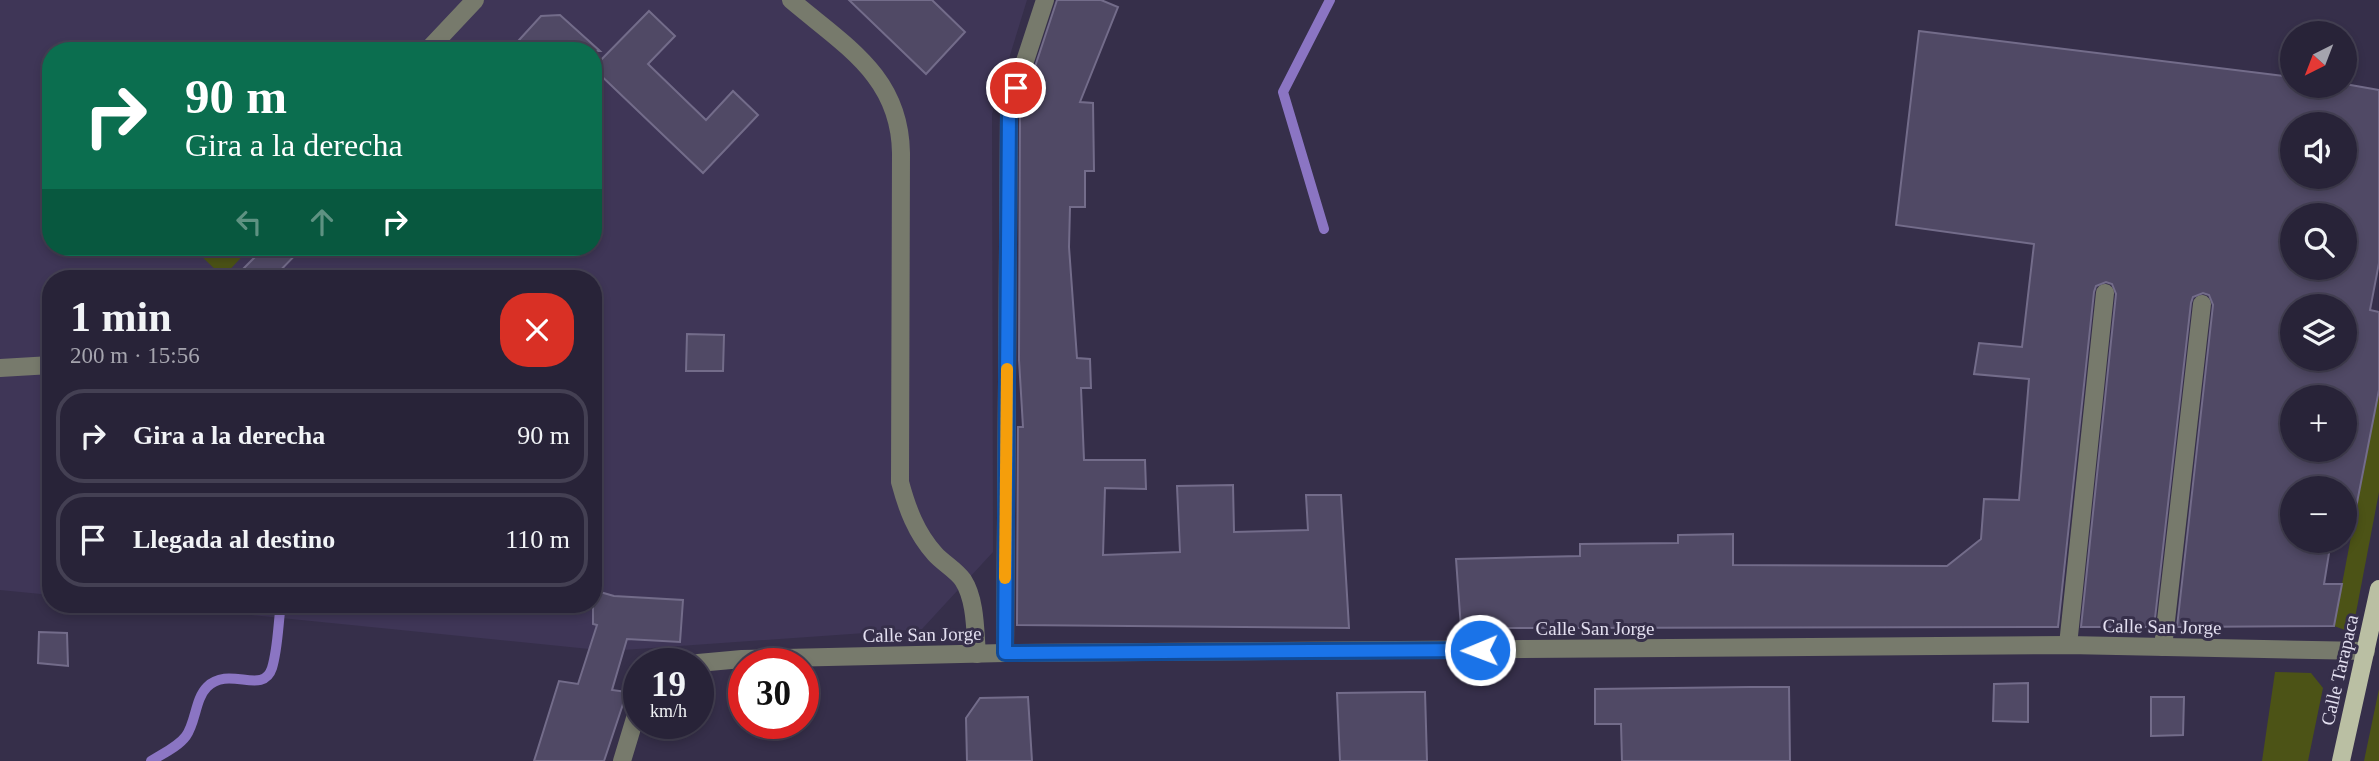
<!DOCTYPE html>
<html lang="es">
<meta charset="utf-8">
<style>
:root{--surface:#282338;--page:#302b40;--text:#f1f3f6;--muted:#a5a4ae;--line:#444053}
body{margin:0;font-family:Georgia,serif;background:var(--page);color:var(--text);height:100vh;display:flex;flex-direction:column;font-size:26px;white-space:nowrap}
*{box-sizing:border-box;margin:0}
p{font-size:23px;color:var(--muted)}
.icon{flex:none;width:38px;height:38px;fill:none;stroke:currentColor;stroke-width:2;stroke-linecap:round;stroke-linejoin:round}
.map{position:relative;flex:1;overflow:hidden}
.drawer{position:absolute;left:42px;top:270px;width:560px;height:343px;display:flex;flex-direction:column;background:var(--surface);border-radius:28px;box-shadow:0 4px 10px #0003,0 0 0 2px var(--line)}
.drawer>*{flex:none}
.guide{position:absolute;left:42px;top:42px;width:560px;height:214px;border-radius:28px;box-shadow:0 4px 10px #0003,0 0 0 2px var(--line);background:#0b6e4f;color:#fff;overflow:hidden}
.needle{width:46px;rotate:222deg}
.tools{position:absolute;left:2280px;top:21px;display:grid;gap:14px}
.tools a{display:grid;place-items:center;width:77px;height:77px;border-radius:50%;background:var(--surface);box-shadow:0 4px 10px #0003,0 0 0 2px var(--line);font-size:35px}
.speed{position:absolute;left:623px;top:648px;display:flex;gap:14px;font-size:35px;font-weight:700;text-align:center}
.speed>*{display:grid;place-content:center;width:91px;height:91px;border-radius:50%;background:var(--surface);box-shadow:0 4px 10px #0003,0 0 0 2px var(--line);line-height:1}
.speed small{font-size:18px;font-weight:400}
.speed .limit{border:10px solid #d22;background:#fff;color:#111}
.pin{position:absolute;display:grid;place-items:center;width:60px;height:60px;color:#fff;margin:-30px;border:4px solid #fff;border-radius:50%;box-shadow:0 2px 7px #0007}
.me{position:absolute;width:77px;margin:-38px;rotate:269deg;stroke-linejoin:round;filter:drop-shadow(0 0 5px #0008)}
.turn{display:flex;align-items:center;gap:24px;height:147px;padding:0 28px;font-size:32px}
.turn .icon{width:91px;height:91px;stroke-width:2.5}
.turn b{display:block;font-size:49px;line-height:60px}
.lanes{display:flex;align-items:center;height:66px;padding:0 28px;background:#0003;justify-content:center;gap:35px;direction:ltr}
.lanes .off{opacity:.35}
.round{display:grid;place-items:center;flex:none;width:74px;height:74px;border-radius:28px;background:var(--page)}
.headline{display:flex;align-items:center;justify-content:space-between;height:119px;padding:0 28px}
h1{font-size:42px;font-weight:700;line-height:52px}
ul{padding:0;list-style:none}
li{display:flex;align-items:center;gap:21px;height:94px;margin:0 14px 10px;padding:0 14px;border:4px solid var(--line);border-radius:28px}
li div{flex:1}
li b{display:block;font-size:26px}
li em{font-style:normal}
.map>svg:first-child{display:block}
.built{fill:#3f3657;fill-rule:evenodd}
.green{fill:#4c5316}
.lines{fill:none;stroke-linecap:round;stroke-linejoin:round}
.stream{stroke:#8b75c3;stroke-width:10}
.building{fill:#504965;stroke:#736c8a;stroke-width:2;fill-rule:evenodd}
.minor{stroke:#777a6c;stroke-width:18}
.major{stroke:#babfa3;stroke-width:18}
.route-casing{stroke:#114b97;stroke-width:18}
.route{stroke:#1a73e8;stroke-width:12}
.slow{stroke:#f59e0b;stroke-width:12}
.labels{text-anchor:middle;stroke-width:6;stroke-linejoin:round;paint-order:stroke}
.street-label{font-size:19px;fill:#e3dff0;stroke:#362f4a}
</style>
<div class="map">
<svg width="2379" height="761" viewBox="0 0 2379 761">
<rect width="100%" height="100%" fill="#362f4a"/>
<path class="built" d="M 0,0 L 1027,0 L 992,114 L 993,552 L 922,629 L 609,651 L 142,604 L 593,604 L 593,278 L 51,278 L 51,595 L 0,590 ZM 51,51 L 593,51 L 593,247 L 51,247 Z"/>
<g class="green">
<path d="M 192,247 L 251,247 L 223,277 Z"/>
<path d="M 2379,390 L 2379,492 L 2355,618 L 2345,630 L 2334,626 Z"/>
<path d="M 2275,672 L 2311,673 L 2323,688 L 2308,761 L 2262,761 Z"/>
<path d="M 2379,689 L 2379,761 L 2364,761 Z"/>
</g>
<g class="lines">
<g class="stream">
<path d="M 1324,229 L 1283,92 L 1330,0"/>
<path d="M 151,761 C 162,754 178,747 186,736 C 196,722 195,699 207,687 C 229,665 263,696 272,668 C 278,648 278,624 281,604"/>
</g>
</g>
<g class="building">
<path d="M 849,0 L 932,0 L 965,32 L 926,74 Z"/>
<path d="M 1057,0 L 1101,0 L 1118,7 L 1080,102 L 1093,103 L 1094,171 L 1085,171 L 1085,207 L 1070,207 L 1069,247 L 1077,358 L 1090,359 L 1091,388 L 1081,388 L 1084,460 L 1145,460 L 1146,489 L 1105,488 L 1103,555 L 1180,552 L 1177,486 L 1233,485 L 1234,532 L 1308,530 L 1306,495 L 1341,495 L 1349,628 L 1017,625 L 1018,427 L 1023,427 L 1019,360 L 1020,112 Z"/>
<path d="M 649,11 L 675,36 L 648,64 L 706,120 L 733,91 L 758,115 L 703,173 L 593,68 Z"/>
<path d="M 560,15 L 600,51 L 509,51 L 541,16 Z"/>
<path d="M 1919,31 L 2292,77 L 2292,86 L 2345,84 L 2379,90 L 2379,263 L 2370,310 L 2379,312 L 2379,390 L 2355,513 L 2345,513 L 2345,488 L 2292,488 L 2292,541 L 2331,541 L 2324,584 L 2342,584 L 2334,626 L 2177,627 L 2213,305 L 2209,295 L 2203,293 L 2193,297 L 2191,303 L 2154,627 L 2081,627 L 2116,294 L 2112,284 L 2106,282 L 2096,286 L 2094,292 L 2058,627 L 1461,628 L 1456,559 L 1580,556 L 1580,544 L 1678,543 L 1678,535 L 1733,534 L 1733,565 L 1947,566 L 1981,539 L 1984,499 L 2019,500 L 2029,379 L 1974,374 L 1979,343 L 2022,347 L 2034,244 L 1896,225 ZM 2292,124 L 2345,124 L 2345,177 L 2292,177 ZM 2292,215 L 2345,215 L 2345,268 L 2292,268 ZM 2292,306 L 2345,306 L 2345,359 L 2292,359 ZM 2292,397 L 2345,397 L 2345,450 L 2292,450 Z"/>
<path d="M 265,247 L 303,247 L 273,278 L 234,278 Z"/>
<path d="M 687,334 L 724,335 L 723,371 L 686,371 Z"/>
<path d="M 593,590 L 614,596 L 683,600 L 680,642 L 627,639 L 612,690 L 627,692 L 604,761 L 534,761 L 559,681 L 578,684 L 597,625 L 593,624 Z"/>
<path d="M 39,632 L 67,633 L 68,666 L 38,663 Z"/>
<path d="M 2028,683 L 2028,722 L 1993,721 L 1994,684 Z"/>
<path d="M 1749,687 L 1789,687 L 1790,761 L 1622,761 L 1621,724 L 1595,724 L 1595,689 Z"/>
<path d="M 1410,692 L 1425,692 L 1427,761 L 1340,761 L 1337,693 Z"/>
<path d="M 1028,697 L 1032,761 L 967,761 L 966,718 L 980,698 Z"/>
<path d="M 2151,697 L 2184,697 L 2183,735 L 2151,736 Z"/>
</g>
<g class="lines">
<g class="minor">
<path d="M 791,0 C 845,46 900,76 901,153 L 900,482 C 907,508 916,533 935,554 C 943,563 956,570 963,580 C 976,600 975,632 977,654"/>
<path d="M 427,51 L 475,0"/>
<path d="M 0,368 L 51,365"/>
<path d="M 2068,645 L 2105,293"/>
<path d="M 2163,647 L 2202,304"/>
<path d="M 1005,653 L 1009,110 L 1045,0"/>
<path d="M 698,663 L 742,659 L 1005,653 L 2068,645 L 2366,651"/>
<path d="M 622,761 L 639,705"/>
</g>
<path class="major" d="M 2341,761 L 2379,589"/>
</g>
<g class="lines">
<defs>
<path id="route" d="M 1016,88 L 1009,110 L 1005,653 L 1480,650"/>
</defs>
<use href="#route" class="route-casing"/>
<use href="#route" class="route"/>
<path class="slow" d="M 1005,578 L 1007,369"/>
</g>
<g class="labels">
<g class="street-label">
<text transform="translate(2162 626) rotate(1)" y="7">Calle San Jorge</text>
<text x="1595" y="635">Calle San Jorge</text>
<text transform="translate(922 634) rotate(-1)" y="7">Calle San Jorge</text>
<text transform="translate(2339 670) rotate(-77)" y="7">Calle Tarapaca</text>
</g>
</g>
</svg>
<div class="tools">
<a><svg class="needle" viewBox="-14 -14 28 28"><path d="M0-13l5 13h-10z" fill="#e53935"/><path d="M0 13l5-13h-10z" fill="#a5a4ae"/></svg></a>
<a><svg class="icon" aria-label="sound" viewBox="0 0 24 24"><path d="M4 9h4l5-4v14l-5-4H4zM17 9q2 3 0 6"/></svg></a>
<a><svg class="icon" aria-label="search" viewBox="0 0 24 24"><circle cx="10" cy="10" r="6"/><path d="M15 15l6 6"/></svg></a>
<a><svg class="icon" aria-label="layers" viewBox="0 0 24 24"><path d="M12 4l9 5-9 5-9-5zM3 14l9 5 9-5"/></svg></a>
<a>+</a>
<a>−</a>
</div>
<div class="speed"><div>19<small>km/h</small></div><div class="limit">30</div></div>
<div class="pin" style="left:1016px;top:88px;background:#d93025"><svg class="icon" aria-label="arrive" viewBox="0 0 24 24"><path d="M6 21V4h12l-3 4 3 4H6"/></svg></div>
<svg class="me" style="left:1480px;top:650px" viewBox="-20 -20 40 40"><circle r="17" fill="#1a73e8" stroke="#fff" stroke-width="3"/><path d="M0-11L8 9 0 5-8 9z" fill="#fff"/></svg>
<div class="guide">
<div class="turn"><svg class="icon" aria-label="right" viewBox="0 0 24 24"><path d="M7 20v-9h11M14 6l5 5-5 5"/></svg><div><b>90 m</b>Gira a la derecha</div></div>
<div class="lanes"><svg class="icon off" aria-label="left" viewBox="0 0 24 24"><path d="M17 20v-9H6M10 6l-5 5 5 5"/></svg><svg class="icon off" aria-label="ahead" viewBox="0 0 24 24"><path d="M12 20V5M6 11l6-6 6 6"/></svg><svg class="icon" aria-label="right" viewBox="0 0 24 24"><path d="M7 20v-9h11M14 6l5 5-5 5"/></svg></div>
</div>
<section class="drawer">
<div class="headline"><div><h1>1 min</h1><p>200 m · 15:56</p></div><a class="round" style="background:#d93025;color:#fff"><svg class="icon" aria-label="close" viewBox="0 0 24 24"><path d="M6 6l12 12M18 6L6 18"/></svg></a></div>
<ul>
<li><svg class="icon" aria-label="right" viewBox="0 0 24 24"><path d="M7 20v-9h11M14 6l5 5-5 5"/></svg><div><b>Gira a la derecha</b></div><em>90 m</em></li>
<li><svg class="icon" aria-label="arrive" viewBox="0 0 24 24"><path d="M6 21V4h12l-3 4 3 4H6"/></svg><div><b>Llegada al destino</b></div><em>110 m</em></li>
</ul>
</section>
</div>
